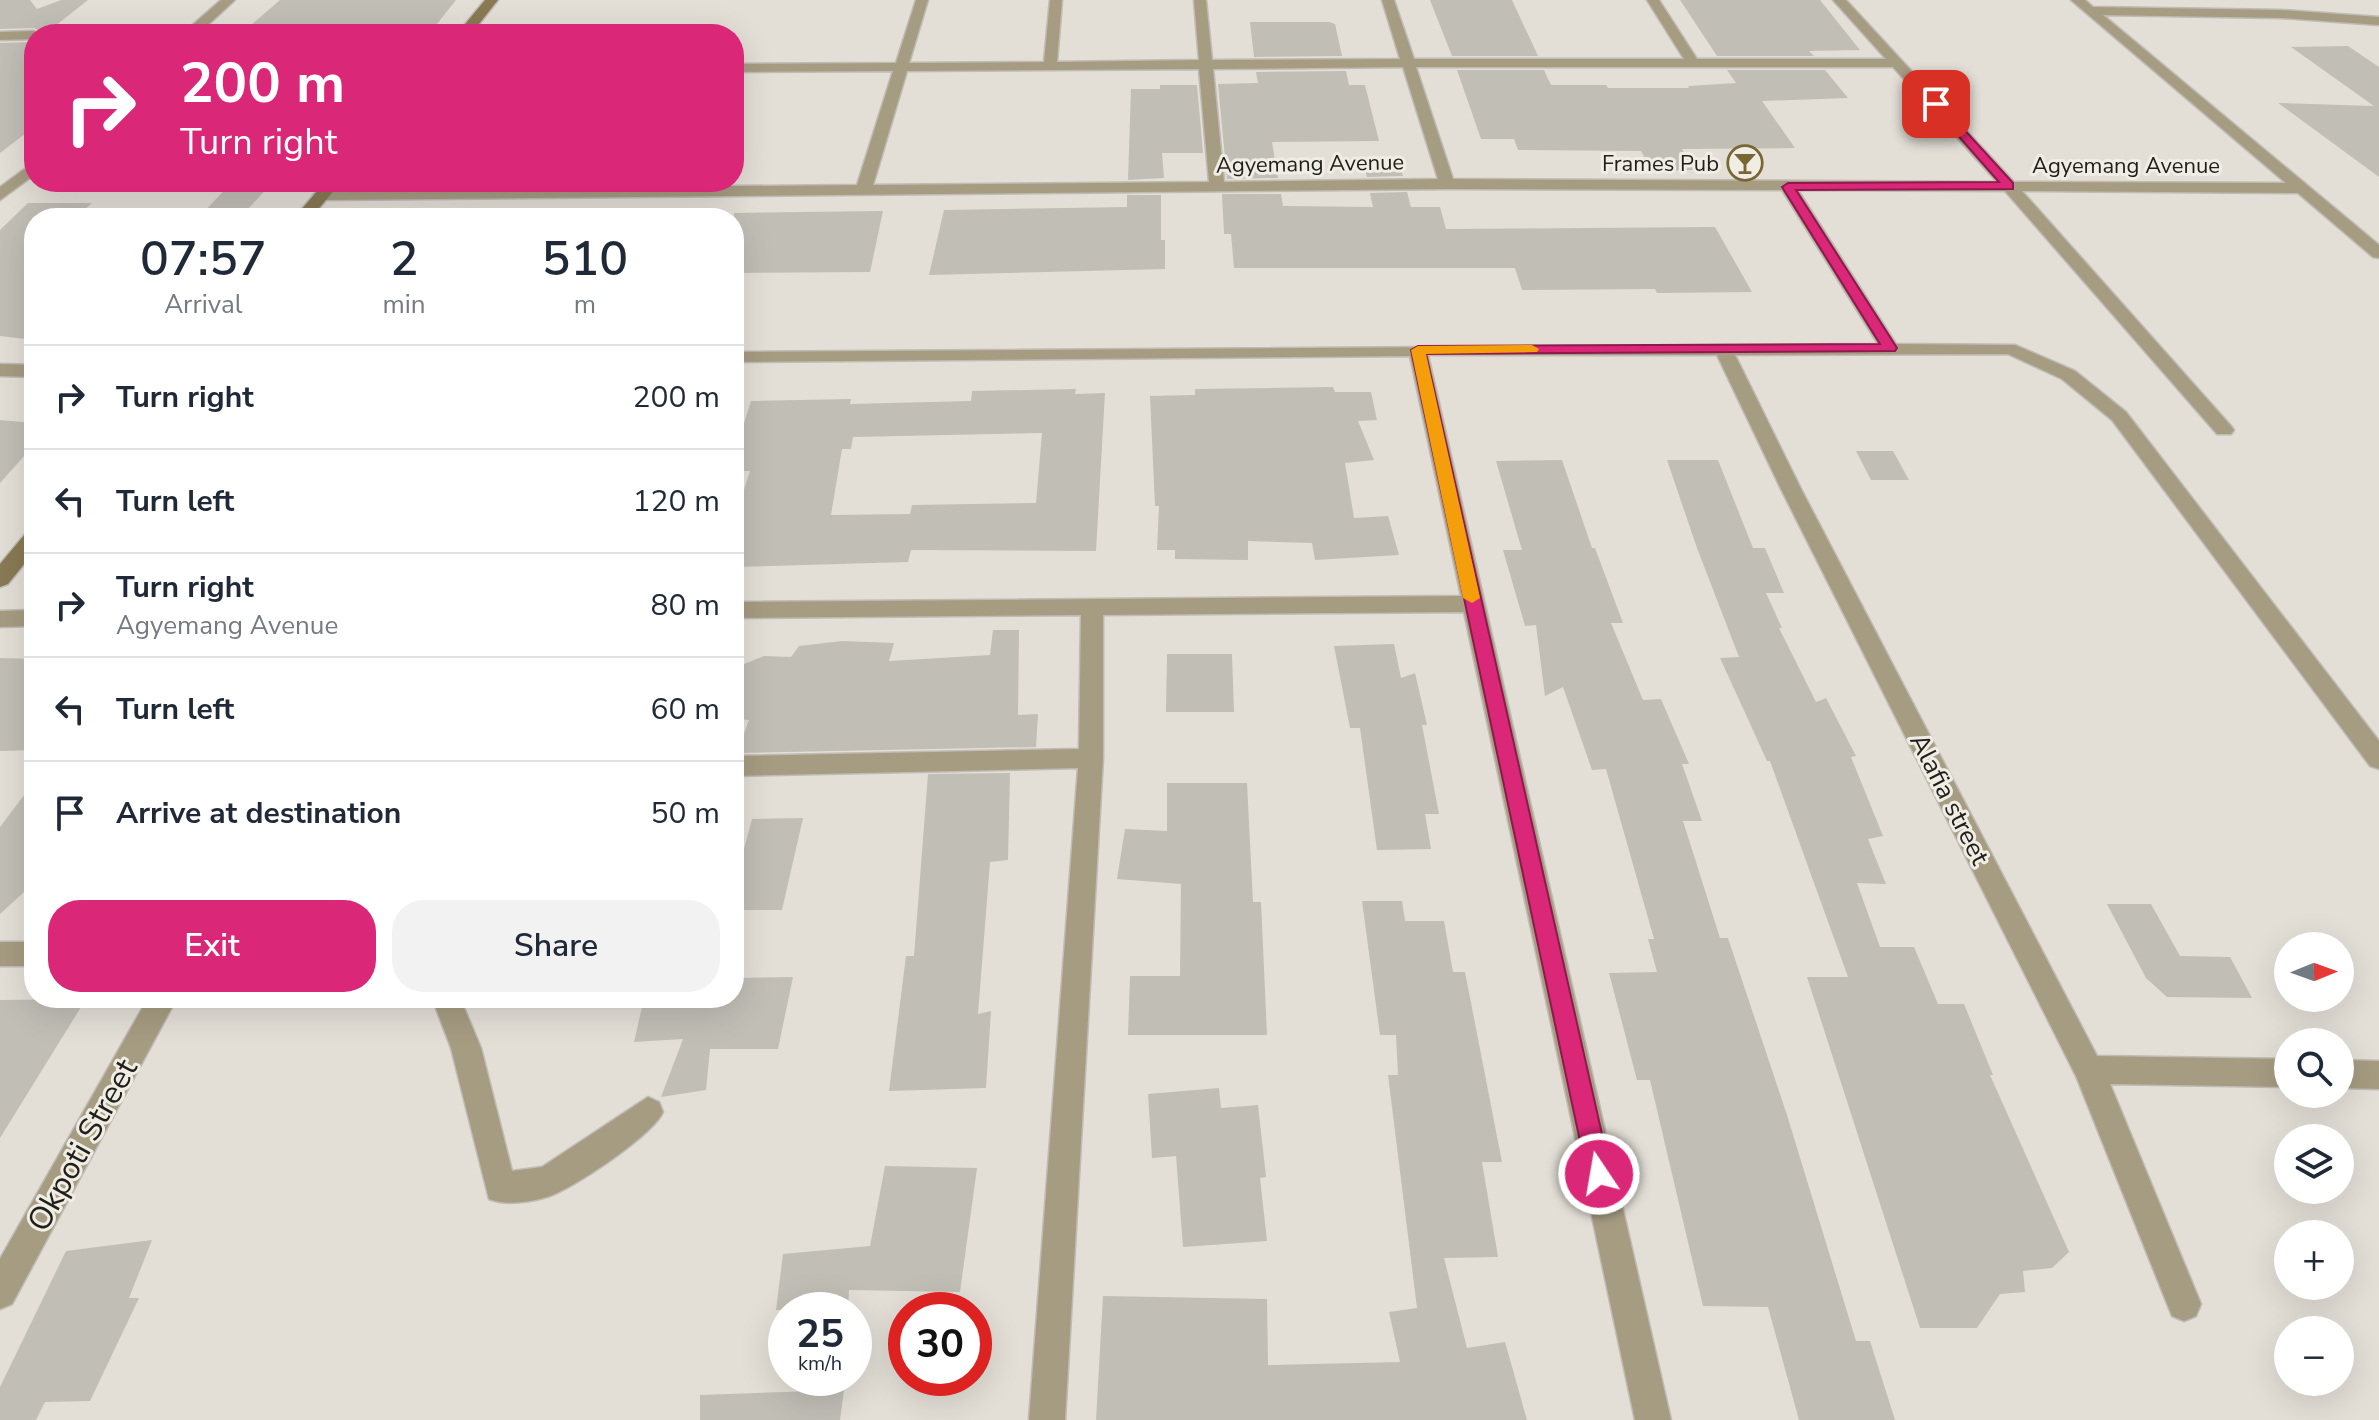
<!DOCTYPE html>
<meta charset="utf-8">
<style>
:root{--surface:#fff;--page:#f2f2f3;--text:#1f2937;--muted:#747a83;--line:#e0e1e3;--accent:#db2777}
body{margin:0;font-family:"Nunito Sans",sans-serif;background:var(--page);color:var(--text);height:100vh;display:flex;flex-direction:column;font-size:30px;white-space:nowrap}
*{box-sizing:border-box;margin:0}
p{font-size:26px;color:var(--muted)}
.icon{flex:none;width:44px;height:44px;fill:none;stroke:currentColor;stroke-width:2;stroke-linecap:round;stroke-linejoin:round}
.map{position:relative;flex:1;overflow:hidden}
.drawer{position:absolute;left:24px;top:208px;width:720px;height:800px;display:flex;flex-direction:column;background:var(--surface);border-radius:32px;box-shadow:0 8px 32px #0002}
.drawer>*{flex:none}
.top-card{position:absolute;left:24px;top:24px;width:720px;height:168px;border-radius:32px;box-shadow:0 8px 32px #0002;background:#db2777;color:#fff;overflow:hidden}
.needle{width:52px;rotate:89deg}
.fabs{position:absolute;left:2274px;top:932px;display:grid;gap:16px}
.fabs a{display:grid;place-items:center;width:80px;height:80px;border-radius:50%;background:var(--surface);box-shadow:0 8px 32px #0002;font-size:40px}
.speed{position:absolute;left:768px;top:1292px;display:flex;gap:16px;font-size:40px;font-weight:700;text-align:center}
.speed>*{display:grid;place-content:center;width:104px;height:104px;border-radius:50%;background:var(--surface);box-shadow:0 8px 32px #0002;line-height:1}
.speed small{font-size:20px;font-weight:400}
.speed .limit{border:12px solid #d22;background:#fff;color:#111}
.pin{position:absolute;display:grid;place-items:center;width:68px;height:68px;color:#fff;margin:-34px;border-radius:16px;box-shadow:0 4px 12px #0006}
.me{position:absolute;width:88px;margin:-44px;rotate:348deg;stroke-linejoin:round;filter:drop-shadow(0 0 6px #0008)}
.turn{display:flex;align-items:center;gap:28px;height:168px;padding:0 24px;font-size:36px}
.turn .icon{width:104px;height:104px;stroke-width:2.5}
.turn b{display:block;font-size:56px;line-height:68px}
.eta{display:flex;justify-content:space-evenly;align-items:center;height:136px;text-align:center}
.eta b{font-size:48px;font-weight:600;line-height:56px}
.cta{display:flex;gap:16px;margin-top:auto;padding:16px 24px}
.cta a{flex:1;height:92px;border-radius:32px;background:var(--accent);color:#fff;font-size:32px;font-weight:600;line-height:92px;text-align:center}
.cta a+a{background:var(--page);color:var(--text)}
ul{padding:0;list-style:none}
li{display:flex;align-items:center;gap:24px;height:104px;padding:0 24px;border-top:2px solid var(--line)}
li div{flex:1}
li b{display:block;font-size:30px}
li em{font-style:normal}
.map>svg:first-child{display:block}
.building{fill:#c1beb6;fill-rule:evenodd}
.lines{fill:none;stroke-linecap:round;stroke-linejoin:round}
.street-casing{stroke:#c0bcb5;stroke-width:3}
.secondary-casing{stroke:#c0bcb5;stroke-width:3}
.street{fill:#a69c82;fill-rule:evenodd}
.secondary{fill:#897a54;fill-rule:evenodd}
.route{fill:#db2777;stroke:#8e194d;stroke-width:2}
.slow{fill:#f59e0b}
.labels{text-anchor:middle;stroke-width:6;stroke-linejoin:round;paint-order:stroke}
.far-street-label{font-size:22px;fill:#201f1c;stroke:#f0ede4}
.far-poi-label{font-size:22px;fill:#201f1c;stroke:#f0ede4;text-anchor:end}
.street-label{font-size:26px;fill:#201f1c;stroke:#f0ede4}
.near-street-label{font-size:32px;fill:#201f1c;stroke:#f0ede4}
</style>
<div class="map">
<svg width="2379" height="1420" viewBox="0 0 2379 1420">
<rect width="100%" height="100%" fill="#e3dfd7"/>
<g class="building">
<path d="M 0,0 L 30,0 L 37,9 L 61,0 L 88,0 L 45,34 L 34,28 L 0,29 Z"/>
<path d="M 280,0 L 456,0 L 429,34 L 244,34 L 247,32 L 243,32 Z"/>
<path d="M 1430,0 L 1512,0 L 1538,56 L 1452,56 Z"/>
<path d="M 1680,0 L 1820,0 L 1860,50 L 1809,51 L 1814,56 L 1717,56 Z"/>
<path d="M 1250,22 L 1329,22 L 1335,24 L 1342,56 L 1254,57 Z"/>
<path d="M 34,42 L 34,127 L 0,153 L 0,43 Z"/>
<path d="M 2348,46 L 2379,67 L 2379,177 L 2278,103 L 2374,106 L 2291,47 Z"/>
<path d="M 1457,70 L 1544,70 L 1551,85 L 1606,85 L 1608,88 L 1689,88 L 1688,86 L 1736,83 L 1727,70 L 1825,70 L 1848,98 L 1762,101 L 1795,148 L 1682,149 L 1694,170 L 1652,171 L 1641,151 L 1518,150 L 1514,139 L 1481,139 Z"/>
<path d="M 1346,71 L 1349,85 L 1365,85 L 1379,141 L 1272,142 L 1278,178 L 1227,179 L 1218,84 L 1258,83 L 1256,72 Z"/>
<path d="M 1160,85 L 1197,85 L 1203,153 L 1162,153 L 1164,178 L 1128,180 L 1131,89 L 1160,89 Z"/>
<path d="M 1398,160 L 1403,176 L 1367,177 L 1363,161 Z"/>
<path d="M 232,182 L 273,182 L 246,211 L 204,212 Z"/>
<path d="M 1407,192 L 1411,207 L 1440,207 L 1446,229 L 1715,227 L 1752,292 L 1657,293 L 1655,289 L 1522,290 L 1515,268 L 1234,268 L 1231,234 L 1224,234 L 1222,194 L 1281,194 L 1283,206 L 1373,207 L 1370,193 Z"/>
<path d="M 1127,195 L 1161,195 L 1161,240 L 1165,240 L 1165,269 L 929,275 L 944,210 L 1127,207 Z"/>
<path d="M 28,203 L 92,203 L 75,218 L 34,218 L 34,340 L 0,336 L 0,230 Z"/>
<path d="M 883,211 L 870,272 L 734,273 L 734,213 Z"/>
<path d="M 1333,387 L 1335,392 L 1371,392 L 1377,420 L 1358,421 L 1374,460 L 1345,463 L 1354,518 L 1388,516 L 1399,555 L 1315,560 L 1312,543 L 1248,541 L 1248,560 L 1175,559 L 1175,550 L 1157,550 L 1159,506 L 1155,506 L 1150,396 L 1195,395 L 1195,389 Z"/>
<path d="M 1076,389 L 1075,394 L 1105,393 L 1096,551 L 911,550 L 908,562 L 734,567 L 734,521 L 750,471 L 734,471 L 734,439 L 739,439 L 751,401 L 851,399 L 850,404 L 971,401 L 972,391 ZM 1042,433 L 1036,503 L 912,505 L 910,514 L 831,515 L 842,449 L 851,449 L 853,437 Z"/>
<path d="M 0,420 L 34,423 L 34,445 L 0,483 Z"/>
<path d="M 1856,451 L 1893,451 L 1909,480 L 1871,480 Z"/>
<path d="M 1562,460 L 1592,548 L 1595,548 L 1623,623 L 1611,623 L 1643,700 L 1661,699 L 1689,764 L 1682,764 L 1702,821 L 1683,821 L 1720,938 L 1728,938 L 1787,1115 L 1856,1341 L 1870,1341 L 1895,1420 L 1799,1420 L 1768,1307 L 1703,1306 L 1650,1080 L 1637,1080 L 1609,973 L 1657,972 L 1648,939 L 1654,939 L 1606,769 L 1592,770 L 1563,687 L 1545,696 L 1536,625 L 1525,626 L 1503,550 L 1522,550 L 1496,461 Z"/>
<path d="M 1667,460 L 1718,460 L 1753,548 L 1765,548 L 1784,593 L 1766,593 L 1782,628 L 1779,628 L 1816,702 L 1826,698 L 1856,756 L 1851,757 L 1883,836 L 1868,839 L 1886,884 L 1857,883 L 1880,947 L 1914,947 L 1938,1004 L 1964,1004 L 1993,1075 L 1990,1075 L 2069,1252 L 2052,1268 L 2023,1271 L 2025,1292 L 2000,1294 L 1977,1328 L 1920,1328 L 1807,977 L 1848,977 L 1770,761 L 1767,761 L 1720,658 L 1739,657 L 1697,548 Z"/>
<path d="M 993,630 L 1019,630 L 1018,715 L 1038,714 L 1036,747 L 737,753 L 749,720 L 734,719 L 734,691 L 744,664 L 764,656 L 791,657 L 799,646 L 842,641 L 894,643 L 889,661 L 990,655 Z"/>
<path d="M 1394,644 L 1401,678 L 1415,673 L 1427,725 L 1422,725 L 1439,814 L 1425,814 L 1431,849 L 1377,850 L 1360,728 L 1350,728 L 1334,646 Z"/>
<path d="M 1167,654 L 1232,654 L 1234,712 L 1166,712 Z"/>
<path d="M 0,658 L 34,659 L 34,750 L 0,751 Z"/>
<path d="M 1010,773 L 1008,860 L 990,862 L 978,1014 L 991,1011 L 986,1088 L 889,1091 L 906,956 L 914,956 L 928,774 Z"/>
<path d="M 34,782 L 34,883 L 0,914 L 0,827 Z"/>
<path d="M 1167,783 L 1247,783 L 1253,902 L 1261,902 L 1267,1035 L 1128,1035 L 1130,976 L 1180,976 L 1181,884 L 1117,879 L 1125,829 L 1167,831 Z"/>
<path d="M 803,818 L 782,910 L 734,910 L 734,860 L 741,860 L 752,819 Z"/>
<path d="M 1362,901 L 1402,901 L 1405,921 L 1444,921 L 1453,972 L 1465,972 L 1502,1162 L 1482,1162 L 1498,1257 L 1444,1258 L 1467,1348 L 1505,1342 L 1527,1420 L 1096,1420 L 1103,1296 L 1267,1299 L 1268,1365 L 1400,1362 L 1389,1312 L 1417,1308 L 1388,1075 L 1398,1075 L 1396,1035 L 1380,1035 Z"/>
<path d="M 2107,904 L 2151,904 L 2180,956 L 2230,957 L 2252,998 L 2167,997 L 2146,978 Z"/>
<path d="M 793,977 L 778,1049 L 710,1049 L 706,1090 L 661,1097 L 683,1039 L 634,1042 L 644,998 L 734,998 L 734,978 Z"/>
<path d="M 86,999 L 0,1138 L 0,1000 Z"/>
<path d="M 1219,1088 L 1221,1108 L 1258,1105 L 1266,1177 L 1260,1178 L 1267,1241 L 1183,1247 L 1176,1156 L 1152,1158 L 1148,1094 Z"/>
<path d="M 885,1166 L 977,1168 L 960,1292 L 849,1290 L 848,1310 L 776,1310 L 783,1254 L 870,1246 Z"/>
<path d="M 152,1240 L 129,1298 L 139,1298 L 90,1401 L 45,1402 L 36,1420 L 0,1420 L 0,1387 L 66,1251 Z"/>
<path d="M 844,1390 L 840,1420 L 700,1420 L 700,1395 Z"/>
</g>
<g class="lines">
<defs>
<g id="street">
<path d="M 221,0 L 235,0 L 198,34 L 81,34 L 88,30 L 188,29 Z"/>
<path d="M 916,0 L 928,0 L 909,63 L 1044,62 L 1050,0 L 1062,0 L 1057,62 L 1199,60 L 1194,0 L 1206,0 L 1212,60 L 1400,59 L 1382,0 L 1394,0 L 1414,59 L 1684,59 L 1647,0 L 1659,0 L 1697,59 L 1886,59 L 1833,0 L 1846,0 L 2014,182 L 2286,183 L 2071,0 L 2085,0 L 2093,7 L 2281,10 L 2379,17 L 2379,25 L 2281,18 L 2103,15 L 2379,245 L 2379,258 L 2373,257 L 2298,193 L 2022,191 L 2231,426 L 2234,430 L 2231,434 L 2217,434 L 2005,191 L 1798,190 L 1896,344 L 2015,345 L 2075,371 L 2126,412 L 2379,741 L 2379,769 L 2370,766 L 2112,420 L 2062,379 L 2008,354 L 1735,355 L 1801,489 L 2097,1056 L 2288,1059 L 2288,1087 L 2110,1084 L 2201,1304 L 2196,1316 L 2184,1321 L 2172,1316 L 2076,1076 L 1781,489 L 1717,355 L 1428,355 L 1671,1420 L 1635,1420 L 1464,612 L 1103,615 L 1103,758 L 1065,1420 L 1029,1420 L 1078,768 L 734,776 L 734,756 L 1079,749 L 1081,615 L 734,618 L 734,602 L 1461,596 L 1410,356 L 734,362 L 734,352 L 1878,344 L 1782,190 L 1447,189 L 321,200 L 313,195 L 321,190 L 857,185 L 893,71 L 734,72 L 734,64 L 896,63 ZM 1403,67 L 1438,179 L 1224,182 L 1213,69 ZM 1416,67 L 1893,67 L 1997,182 L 1453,179 ZM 1199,69 L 1209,182 L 873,185 L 907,71 Z"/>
<path d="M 0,32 L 34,31 L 40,34 L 34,34 L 34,39 L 0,40 Z"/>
<path d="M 34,162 L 34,175 L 0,200 L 0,187 Z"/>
<path d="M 0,364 L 34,365 L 34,377 L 0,376 Z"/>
<path d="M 34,610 L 34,626 L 0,627 L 0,611 Z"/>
<rect x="0" y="942" width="34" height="24"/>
<path d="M 148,998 L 177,998 L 12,1304 L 0,1309 L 0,1259 Z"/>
<path d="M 432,998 L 460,998 L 481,1048 L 512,1171 L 542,1167 L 648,1097 L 659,1102 L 663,1112 C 653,1135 575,1187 550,1196 C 532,1202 506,1206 489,1199 L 451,1048 Z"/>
<path d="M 2340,1060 L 2379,1061 L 2379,1089 L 2340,1088 Z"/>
</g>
<g id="secondary">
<path d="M 485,0 L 498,0 L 471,34 L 457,34 Z"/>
<path d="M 325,182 L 341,182 L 311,218 L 294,218 Z"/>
<path d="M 34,531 L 34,552 L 8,584 L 0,587 L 0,564 L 26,533 Z"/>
</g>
</defs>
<use href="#street" class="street-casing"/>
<use href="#secondary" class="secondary-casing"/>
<use href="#street" class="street"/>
<use href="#secondary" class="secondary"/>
</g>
<path class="route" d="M 1932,102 L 1939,102 L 2013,183 L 2013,189 L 1796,190 L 1897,348 L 1895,351 L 1426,354 L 1611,1174 L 1608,1182 L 1599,1186 L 1591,1182 L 1587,1174 L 1411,350 L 1418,346 L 1880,344 L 1782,187 L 1788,183 L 1999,182 L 1932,106 Z"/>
<path class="slow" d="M 1532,345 L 1539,349 L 1537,352 L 1426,354 L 1480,598 L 1472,603 L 1463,598 L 1411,350 L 1418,346 Z"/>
<defs>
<symbol id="bar-ring" viewBox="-11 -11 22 22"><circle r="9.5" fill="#f0ede4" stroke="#796635" stroke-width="1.5"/><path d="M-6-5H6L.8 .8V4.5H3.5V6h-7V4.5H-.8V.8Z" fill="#796635"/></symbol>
</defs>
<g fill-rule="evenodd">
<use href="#bar-ring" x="1725" y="143" width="40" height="40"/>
</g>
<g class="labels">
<g class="far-street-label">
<text transform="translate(1310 163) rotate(-1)" y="8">Agyemang Avenue</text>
<text x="2126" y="173">Agyemang Avenue</text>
</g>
<g class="far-poi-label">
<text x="1719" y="171">Frames Pub</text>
</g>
<g class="street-label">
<text transform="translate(1950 799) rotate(63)" y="9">Alafia street</text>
</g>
<g class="near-street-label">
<text transform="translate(82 1145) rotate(-61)" y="11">Okpoti Street</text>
</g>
</g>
</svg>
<div class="fabs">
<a><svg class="needle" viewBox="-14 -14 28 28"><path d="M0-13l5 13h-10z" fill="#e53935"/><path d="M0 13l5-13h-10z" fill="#747a83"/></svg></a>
<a><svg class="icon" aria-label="search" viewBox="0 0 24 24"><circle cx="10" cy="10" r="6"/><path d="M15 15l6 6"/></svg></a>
<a><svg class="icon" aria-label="layers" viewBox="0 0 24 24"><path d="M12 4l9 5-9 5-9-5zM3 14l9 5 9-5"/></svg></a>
<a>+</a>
<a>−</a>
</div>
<div class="speed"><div>25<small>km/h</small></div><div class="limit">30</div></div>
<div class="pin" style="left:1936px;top:104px;background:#d93025"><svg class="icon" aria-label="arrive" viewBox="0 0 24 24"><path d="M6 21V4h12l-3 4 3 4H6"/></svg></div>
<svg class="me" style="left:1599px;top:1174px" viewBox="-20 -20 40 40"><circle r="17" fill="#db2777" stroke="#fff" stroke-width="3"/><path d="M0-11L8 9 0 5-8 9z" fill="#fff"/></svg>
<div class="top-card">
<div class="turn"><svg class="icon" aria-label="right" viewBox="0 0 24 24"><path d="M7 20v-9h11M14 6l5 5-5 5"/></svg><div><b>200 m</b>Turn right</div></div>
</div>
<section class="drawer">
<div class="eta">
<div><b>07:57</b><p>Arrival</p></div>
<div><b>2</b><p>min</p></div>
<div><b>510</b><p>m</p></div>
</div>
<ul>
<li><svg class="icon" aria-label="right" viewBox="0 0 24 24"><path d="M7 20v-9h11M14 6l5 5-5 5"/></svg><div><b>Turn right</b></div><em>200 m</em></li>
<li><svg class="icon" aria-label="left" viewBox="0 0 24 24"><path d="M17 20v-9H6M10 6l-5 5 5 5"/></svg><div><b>Turn left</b></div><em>120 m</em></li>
<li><svg class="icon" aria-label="right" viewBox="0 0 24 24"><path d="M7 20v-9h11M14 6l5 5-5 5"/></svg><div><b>Turn right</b><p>Agyemang Avenue</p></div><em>80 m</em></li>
<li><svg class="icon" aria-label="left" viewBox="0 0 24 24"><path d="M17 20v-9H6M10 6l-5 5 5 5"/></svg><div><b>Turn left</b></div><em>60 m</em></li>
<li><svg class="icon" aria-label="arrive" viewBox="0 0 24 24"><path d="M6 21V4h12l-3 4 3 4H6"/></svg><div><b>Arrive at destination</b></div><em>50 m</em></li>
</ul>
<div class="cta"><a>Exit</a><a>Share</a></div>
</section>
</div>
